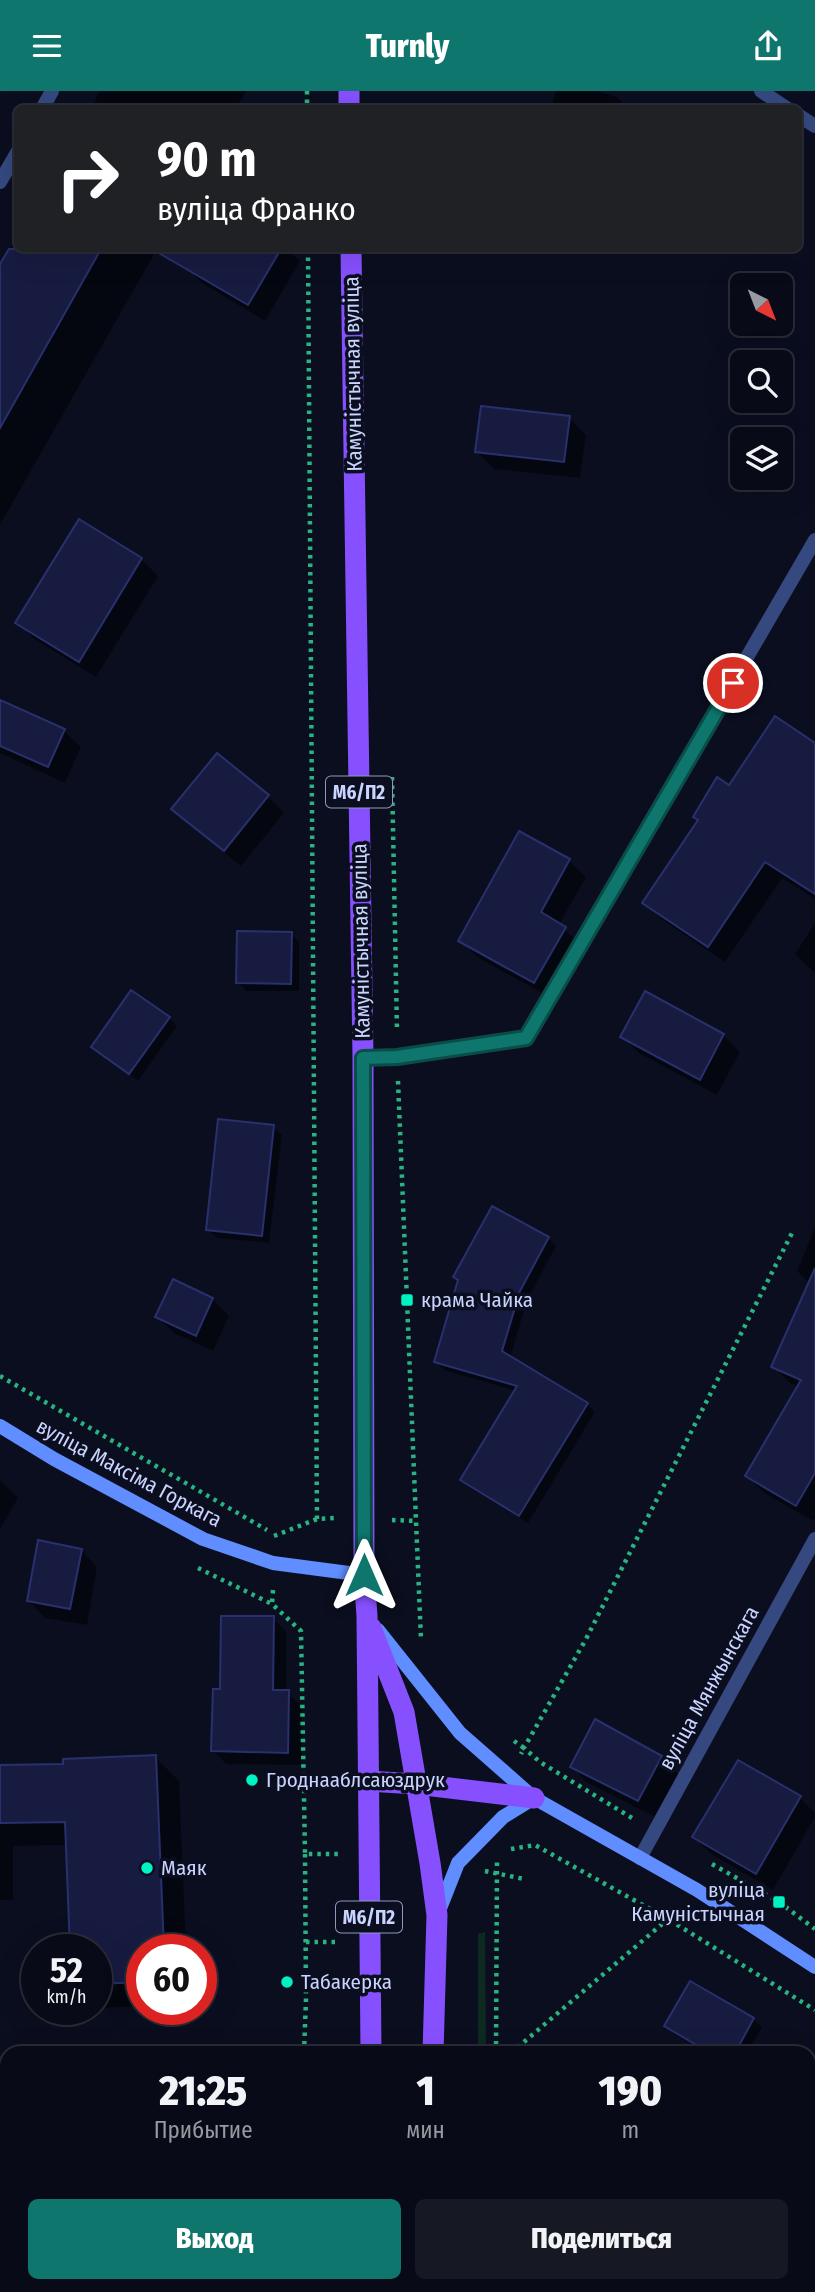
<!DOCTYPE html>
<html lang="ru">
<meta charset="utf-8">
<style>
:root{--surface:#080a17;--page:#161824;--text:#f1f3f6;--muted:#989aa1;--line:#292b36;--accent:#0f766e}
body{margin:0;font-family:"Fira Sans Condensed",sans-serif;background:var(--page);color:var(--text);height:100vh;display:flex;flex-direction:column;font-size:26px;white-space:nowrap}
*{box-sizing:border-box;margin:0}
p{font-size:23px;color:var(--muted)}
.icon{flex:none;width:38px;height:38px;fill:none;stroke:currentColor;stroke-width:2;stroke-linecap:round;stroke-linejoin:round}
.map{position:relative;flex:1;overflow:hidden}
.side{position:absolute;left:0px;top:1955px;width:816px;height:247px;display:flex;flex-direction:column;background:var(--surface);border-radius:21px 21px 0 0;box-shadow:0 7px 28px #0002,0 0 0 2px var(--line)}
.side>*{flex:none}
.banner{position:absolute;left:14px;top:14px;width:788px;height:147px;border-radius:10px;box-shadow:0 7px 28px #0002,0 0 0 2px var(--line);background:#202124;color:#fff;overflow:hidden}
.needle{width:46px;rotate:138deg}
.fabs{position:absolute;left:730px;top:182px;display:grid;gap:14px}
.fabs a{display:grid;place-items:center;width:63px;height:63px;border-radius:10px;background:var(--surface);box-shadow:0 7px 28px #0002,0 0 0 2px var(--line);font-size:35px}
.speed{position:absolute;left:21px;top:1843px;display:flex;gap:14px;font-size:35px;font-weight:700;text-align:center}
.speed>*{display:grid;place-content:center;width:91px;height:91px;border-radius:50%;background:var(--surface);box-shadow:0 7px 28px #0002,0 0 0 2px var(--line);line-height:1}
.speed small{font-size:18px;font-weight:400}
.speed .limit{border:10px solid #d22;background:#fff;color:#111}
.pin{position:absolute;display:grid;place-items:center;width:60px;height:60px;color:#fff;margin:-30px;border:4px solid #fff;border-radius:50%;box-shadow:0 2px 7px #0007}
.me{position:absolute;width:77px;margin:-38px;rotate:0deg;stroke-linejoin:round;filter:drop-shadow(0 0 5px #0008)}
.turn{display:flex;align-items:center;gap:24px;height:147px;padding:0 28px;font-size:32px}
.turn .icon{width:91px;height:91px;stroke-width:2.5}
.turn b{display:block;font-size:49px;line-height:60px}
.eta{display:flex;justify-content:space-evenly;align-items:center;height:119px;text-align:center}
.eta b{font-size:42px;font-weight:800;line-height:49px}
.primary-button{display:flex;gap:14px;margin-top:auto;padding:14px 28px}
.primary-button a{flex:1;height:80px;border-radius:10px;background:var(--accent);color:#fff;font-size:28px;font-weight:800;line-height:80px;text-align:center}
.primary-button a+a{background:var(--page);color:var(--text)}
header{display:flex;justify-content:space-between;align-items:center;height:91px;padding:0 28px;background:var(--accent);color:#fff;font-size:32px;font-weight:800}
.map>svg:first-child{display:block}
.green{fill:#0e2920}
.shadow{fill:#0007}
.building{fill:#171b40;stroke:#28306d;stroke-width:2}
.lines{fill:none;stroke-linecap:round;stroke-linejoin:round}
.path{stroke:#29b380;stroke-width:4.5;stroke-dasharray:3.5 5;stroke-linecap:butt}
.lane{stroke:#354980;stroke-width:14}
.street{stroke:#354980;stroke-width:14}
.secondary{stroke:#608dff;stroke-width:14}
.primary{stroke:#8750ff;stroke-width:21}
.route-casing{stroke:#0a4d48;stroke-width:18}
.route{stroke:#0f766e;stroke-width:12}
.poi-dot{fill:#00f4c1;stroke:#0b0e1f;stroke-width:2.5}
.labels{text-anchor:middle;stroke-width:7;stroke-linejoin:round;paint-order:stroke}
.shield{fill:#0b0e1f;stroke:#9099bc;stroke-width:2}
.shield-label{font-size:19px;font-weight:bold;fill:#c9d4ff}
.street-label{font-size:21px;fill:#c9d4ff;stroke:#0b0e1f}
.poi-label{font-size:21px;fill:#c9d4ff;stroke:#0b0e1f;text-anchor:start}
</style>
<header><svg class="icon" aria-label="menu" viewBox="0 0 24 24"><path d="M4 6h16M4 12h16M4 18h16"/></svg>Turnly<svg class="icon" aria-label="share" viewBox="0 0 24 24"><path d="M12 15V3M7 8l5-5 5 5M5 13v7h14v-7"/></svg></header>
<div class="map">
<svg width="815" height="2201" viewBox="0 0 815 2201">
<rect width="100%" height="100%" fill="#0b0e1f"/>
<path class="green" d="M 485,1841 L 486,1962 L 478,1962 L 478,1843 Z"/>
<g class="shadow">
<path d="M 100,0 L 246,0 L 236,18 L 90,18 Z"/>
<path d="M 556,0 L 598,0 L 617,6 L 628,18 L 551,18 Z"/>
<path d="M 18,145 L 18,158 L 157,158 L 0,434 L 0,176 Z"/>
<path d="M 197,158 L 287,158 L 300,170 L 265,230 L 202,192 L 186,176 Z"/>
<path d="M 569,327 L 586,344 L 580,387 L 494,378 L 477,361 Z"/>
<path d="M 141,468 L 158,485 L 96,586 L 34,548 L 18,531 Z"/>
<path d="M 0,611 L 64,640 L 81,656 L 65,692 L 0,662 Z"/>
<path d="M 815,654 L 815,808 L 782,787 L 725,871 L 661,828 L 645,812 L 729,696 Z"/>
<path d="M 268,705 L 284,722 L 241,775 L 190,734 L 174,717 Z"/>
<path d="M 520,742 L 569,770 L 586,786 L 559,834 L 582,854 L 551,907 L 477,866 L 461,850 Z"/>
<path d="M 815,832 L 815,882 L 795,863 Z"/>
<path d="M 291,843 L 299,851 L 299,900 L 246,900 L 238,891 Z"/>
<path d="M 646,903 L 723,944 L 740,961 L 717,1004 L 639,962 L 622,946 Z"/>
<path d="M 169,927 L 177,935 L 138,990 L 94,956 Z"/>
<path d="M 273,1036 L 282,1044 L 269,1152 L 217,1147 L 208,1139 Z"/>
<path d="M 815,1136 L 815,1427 L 813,1430 L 764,1402 L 747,1385 L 799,1296 L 790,1292 L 773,1275 L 810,1193 L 797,1180 Z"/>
<path d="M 548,1147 L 556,1155 L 527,1209 L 510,1267 L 587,1313 L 595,1321 L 528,1432 L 470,1397 L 462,1389 L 516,1300 L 444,1279 L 436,1271 Z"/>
<path d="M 212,1208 L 229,1225 L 213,1260 L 174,1242 L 157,1226 Z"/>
<path d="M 0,1389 L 18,1407 L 0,1438 Z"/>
<path d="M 81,1459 L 97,1476 L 87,1534 L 45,1527 L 29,1510 Z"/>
<path d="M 273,1527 L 286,1541 L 286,1601 L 302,1615 L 301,1674 L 226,1673 L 213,1659 L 222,1599 Z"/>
<path d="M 155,1666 L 179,1690 L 186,1858 L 142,1858 L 142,1915 L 97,1917 L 96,1858 L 72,1858 L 68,1754 L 13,1755 L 13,1809 L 0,1809 L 0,1676 L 65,1675 Z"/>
<path d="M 661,1666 L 678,1683 L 655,1726 L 588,1692 L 572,1676 Z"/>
<path d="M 739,1671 L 800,1707 L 815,1722 L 815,1726 L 773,1799 L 711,1763 L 694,1746 Z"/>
<path d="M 753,1928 L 762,1936 L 747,1962 L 707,1962 L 674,1943 L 666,1935 Z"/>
<path d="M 808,1981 L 815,1986 L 815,2032 L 808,2028 Z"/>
<path d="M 27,2194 L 108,2194 L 118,2201 L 22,2201 Z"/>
<rect x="137" y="2194" width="68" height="7"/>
</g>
<g class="building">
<path d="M 9,158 L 101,158 L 0,337 L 0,173 Z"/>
<path d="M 152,158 L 281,158 L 248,214 Z"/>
<path d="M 481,315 L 570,325 L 564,371 L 475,361 Z"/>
<path d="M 79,428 L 142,467 L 79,571 L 15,532 Z"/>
<path d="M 0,609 L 65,638 L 48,676 L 0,655 Z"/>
<path d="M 775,625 L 815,652 L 815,803 L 765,771 L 708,856 L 642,812 L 698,729 L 693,726 L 717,686 L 729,694 Z"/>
<path d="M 217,662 L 269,704 L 224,760 L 171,718 Z"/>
<path d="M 519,740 L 570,768 L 541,821 L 566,836 L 534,892 L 458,850 Z"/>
<path d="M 237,840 L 292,841 L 291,893 L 236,892 Z"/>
<path d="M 131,899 L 170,926 L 129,983 L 91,956 Z"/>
<path d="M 645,900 L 724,943 L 700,989 L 620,946 Z"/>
<path d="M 218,1028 L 274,1034 L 262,1145 L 206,1139 Z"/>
<path d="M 492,1115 L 549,1146 L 520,1200 L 502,1260 L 588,1312 L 519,1425 L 460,1389 L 517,1295 L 434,1271 L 458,1189 L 453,1186 Z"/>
<path d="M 815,1177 L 815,1382 L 796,1415 L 745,1385 L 801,1289 L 771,1276 Z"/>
<path d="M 173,1188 L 213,1207 L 196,1245 L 155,1226 Z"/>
<path d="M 38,1449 L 82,1458 L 70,1518 L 27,1510 Z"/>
<path d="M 221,1525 L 274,1525 L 273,1599 L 289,1599 L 288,1662 L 211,1660 L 213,1598 L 220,1598 Z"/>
<path d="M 595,1628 L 662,1665 L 638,1710 L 570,1676 Z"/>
<path d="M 156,1664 L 164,1858 L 142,1858 L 142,1891 L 96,1893 L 96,1858 L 70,1858 L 65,1731 L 0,1732 L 0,1674 L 63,1673 L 63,1668 Z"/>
<path d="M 738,1669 L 801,1705 L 756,1783 L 692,1746 Z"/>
<path d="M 690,1890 L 754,1927 L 735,1962 L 710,1962 L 664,1935 Z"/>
</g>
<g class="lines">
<g class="path">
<path d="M 307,0 L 307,18"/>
<path d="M 308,158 L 317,1428"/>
<path d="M 392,686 L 397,940"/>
<path d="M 398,990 L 416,1430"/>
<path d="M 0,1285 L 267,1439"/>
<path d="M 392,1429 L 416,1430 L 421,1548"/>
<path d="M 274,1445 L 317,1428 L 334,1427"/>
<path d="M 198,1477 L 272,1513"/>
<path d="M 273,1499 L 272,1513 L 301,1540 L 305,1763 L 341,1763"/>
<path d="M 514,1650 L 524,1657 L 521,1663"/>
<path d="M 632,1727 L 540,1671 L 524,1657 L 586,1548 L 792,1142"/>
<path d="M 511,1758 L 535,1754 L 668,1828 L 815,1919"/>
<path d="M 712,1773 L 779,1811 L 815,1838"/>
<path d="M 485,1780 L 524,1788"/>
<path d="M 306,1851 L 340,1851"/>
<path d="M 304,1962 L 306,1908 L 305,1763"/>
<path d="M 496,1962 L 497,1770"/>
<path d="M 511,1962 L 668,1828"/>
<path d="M 536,2194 L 540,2201"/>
<path d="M 249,2201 L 253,2194"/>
</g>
<g class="lane">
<path d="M 42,18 L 52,0"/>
<path d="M 0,91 L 18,60"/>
</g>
<g class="street">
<path d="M 761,0 L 788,18"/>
<path d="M 798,24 L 815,35"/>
<path d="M 363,967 L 398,966 L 526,947 L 815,449"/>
<path d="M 640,1767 L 815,1448"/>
</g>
<g class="secondary">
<path d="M 0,1335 L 54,1368 L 203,1448 L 273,1472 L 364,1484"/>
<path d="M 378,1539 L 460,1642 L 534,1707 L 697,1799 L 815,1876"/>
<path d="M 439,1820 L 458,1772 L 503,1726 L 534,1707"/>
</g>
<g class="primary">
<path d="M 349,0 L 349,18"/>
<path d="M 351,158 L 363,967 L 364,1484 L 367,1525 L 371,1962"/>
<path d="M 371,1537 L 404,1621 L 430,1772 L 437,1824 L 433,1962"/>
<path d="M 368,1690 L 416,1693 L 534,1707"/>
<path d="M 371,2194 L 371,2201"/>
<path d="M 431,2194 L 431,2201"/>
<path d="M 476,2194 L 479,2201"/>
<path d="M 319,2201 L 322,2194"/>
</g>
</g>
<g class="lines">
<defs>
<path id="route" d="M 364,1484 L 363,967 L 397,966 L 526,947 L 733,592"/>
</defs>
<use href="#route" class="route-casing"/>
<use href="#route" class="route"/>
</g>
<g class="poi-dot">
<rect x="400" y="1202" width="14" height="14" rx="3.5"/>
<circle cx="252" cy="1689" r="7"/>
<circle cx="147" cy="1777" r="7"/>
<rect x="772" y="1804" width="14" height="14" rx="3.5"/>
<circle cx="287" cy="1891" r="7"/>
</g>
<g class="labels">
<g class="shield">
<rect x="326" y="685.5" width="66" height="31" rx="5"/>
<rect x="336" y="1810.5" width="66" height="31" rx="5"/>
</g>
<g class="shield-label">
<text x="359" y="708">М6/П2</text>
<text x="369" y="1833">М6/П2</text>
</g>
<g class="street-label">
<text transform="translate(353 283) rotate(-91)" y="7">Камуністычная вуліца</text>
<text transform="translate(361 850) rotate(-91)" y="7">Камуністычная вуліца</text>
<text transform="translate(129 1382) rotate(28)" y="7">вуліца Максіма Горкага</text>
<text transform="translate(709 1597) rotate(-61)" y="7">вуліца Мянжынскага</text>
</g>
<g class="poi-label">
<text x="421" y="1216">крама Чайка</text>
<text x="266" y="1696">Гроднааблсаюздрук</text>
<text x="161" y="1784">Маяк</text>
<text x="765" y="1806" text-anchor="end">вуліца<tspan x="765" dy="24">Камуністычная</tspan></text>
<text x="301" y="1898">Табакерка</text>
</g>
</g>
</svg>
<div class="fabs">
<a><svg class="needle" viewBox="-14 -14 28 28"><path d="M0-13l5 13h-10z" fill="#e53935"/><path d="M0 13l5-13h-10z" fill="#989aa1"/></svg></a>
<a><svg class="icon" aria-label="search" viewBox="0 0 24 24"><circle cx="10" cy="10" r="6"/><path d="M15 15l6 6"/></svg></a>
<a><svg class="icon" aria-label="layers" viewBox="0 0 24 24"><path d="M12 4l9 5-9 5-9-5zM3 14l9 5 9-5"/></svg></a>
</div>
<div class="speed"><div>52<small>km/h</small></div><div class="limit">60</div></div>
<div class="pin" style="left:733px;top:592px;background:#d93025"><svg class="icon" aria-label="arrive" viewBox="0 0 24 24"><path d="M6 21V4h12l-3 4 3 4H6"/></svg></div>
<svg class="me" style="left:364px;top:1484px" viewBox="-20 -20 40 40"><path d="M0-17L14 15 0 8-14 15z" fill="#0f766e" stroke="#fff" stroke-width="4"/></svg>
<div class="banner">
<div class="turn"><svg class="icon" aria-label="right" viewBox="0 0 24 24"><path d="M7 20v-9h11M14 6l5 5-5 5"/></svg><div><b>90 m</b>вуліца Франко</div></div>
</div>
<section class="side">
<div class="eta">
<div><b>21:25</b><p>Прибытие</p></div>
<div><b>1</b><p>мин</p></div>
<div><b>190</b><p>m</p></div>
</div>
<div class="primary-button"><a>Выход</a><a>Поделиться</a></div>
</section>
</div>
